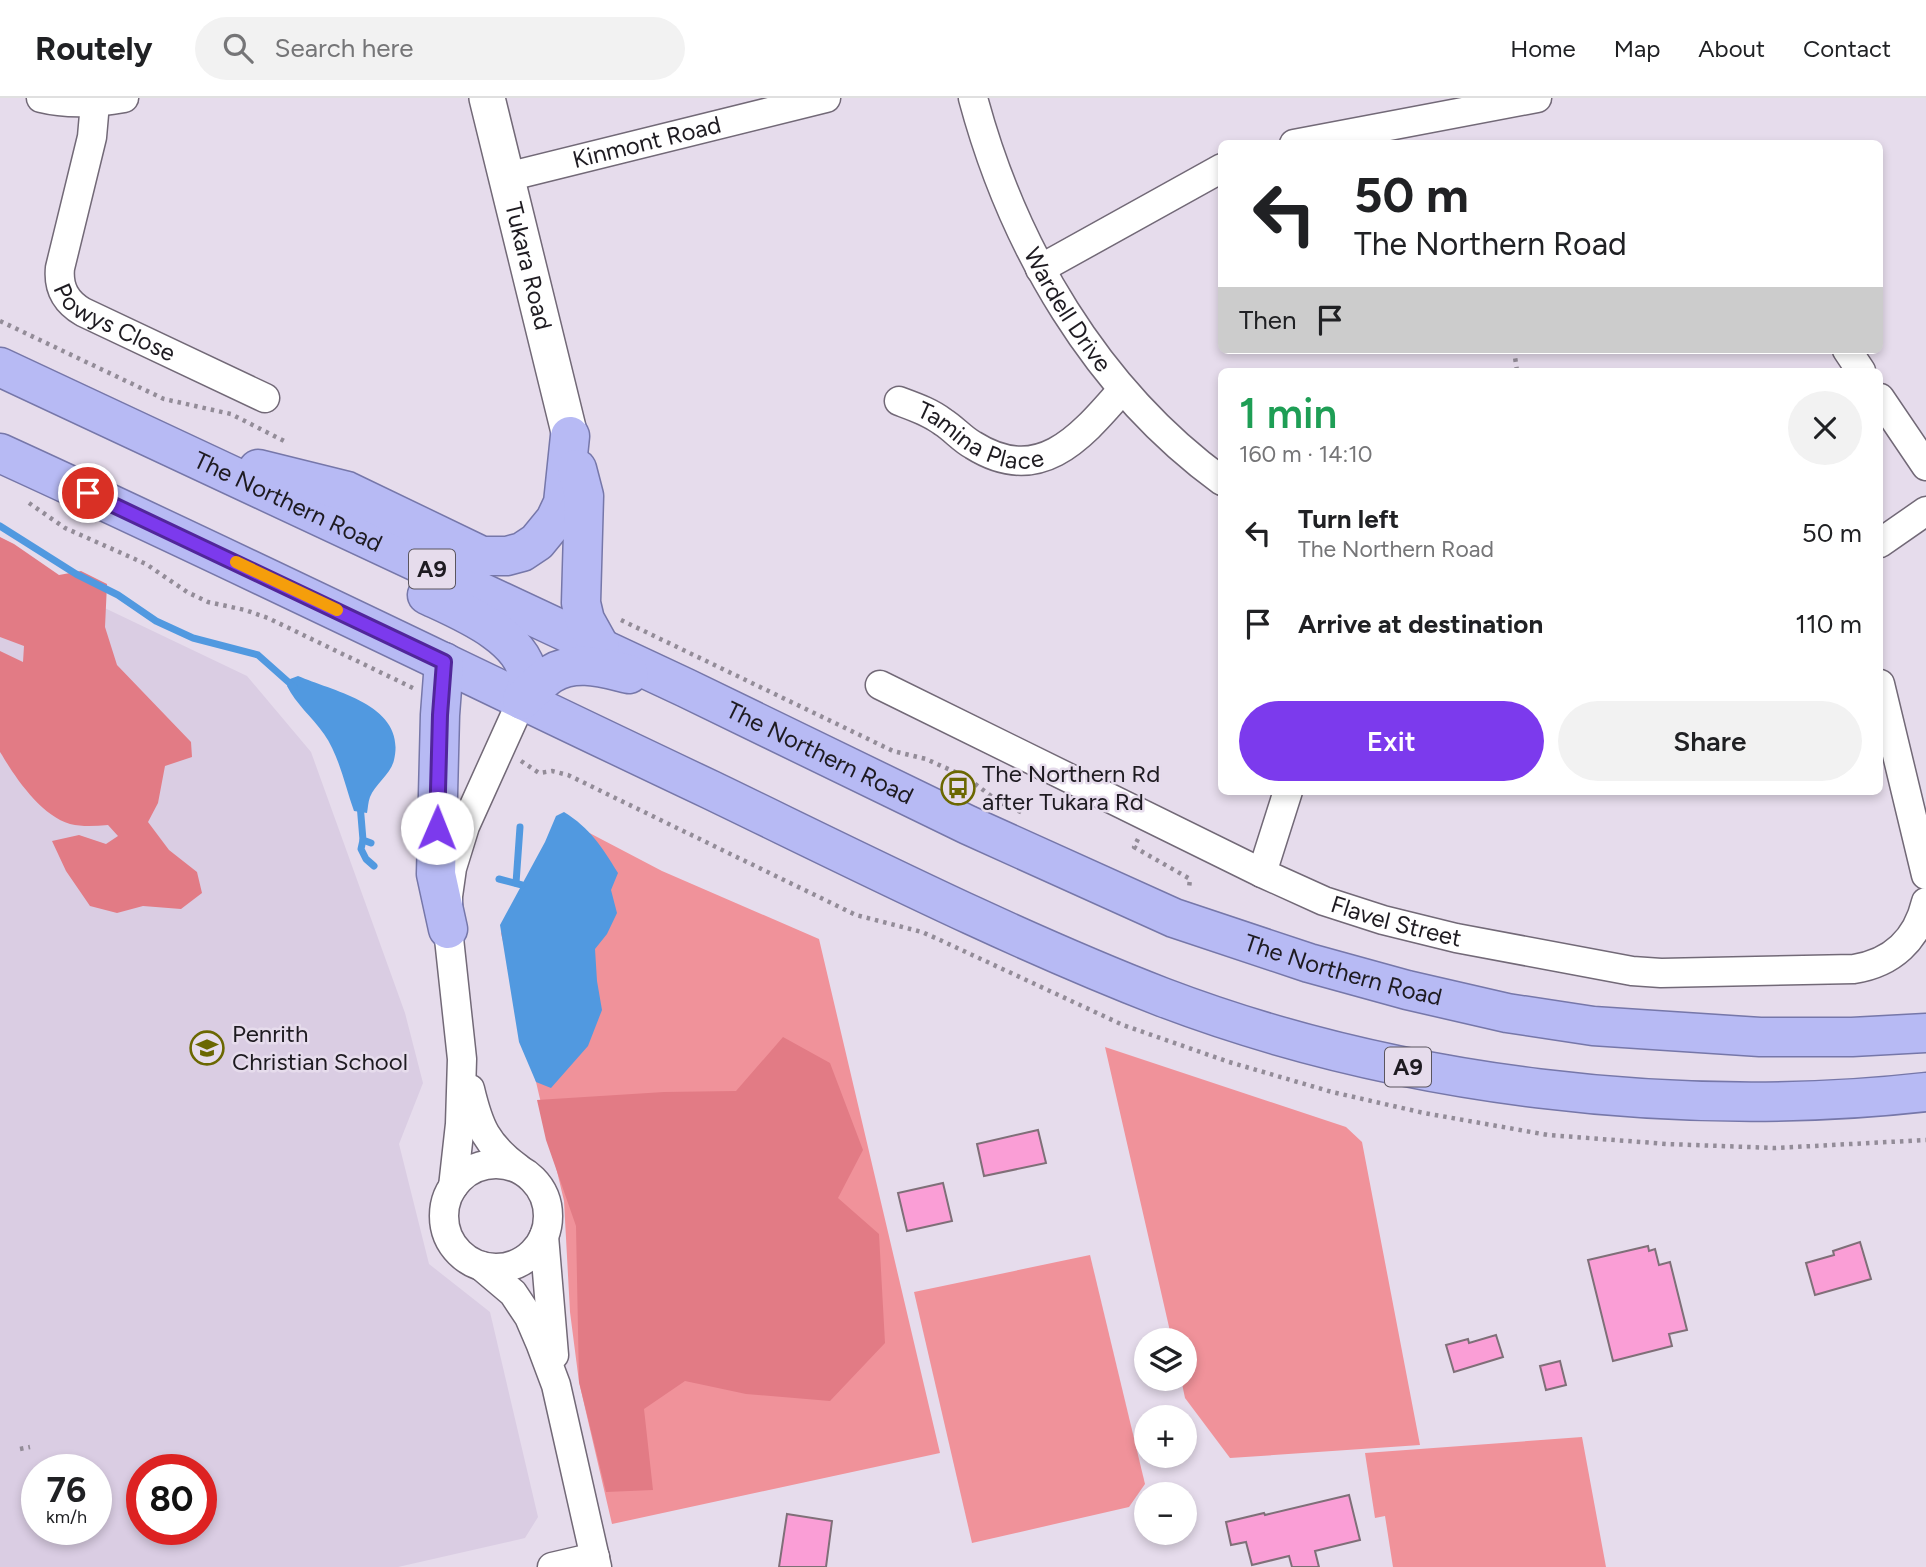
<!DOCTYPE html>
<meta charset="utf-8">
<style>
:root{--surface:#fff;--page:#f2f2f2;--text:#202124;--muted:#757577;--line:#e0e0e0;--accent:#7c3aed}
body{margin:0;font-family:Figtree,sans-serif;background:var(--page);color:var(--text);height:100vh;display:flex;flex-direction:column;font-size:26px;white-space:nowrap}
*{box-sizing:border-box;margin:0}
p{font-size:23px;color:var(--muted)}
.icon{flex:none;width:38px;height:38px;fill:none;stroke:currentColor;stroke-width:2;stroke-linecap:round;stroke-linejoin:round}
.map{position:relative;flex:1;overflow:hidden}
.drawer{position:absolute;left:1218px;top:270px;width:665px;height:427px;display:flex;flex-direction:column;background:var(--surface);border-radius:10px;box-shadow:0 4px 10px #0003}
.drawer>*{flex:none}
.banner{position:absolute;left:1218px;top:42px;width:665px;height:214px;border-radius:10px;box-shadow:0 4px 10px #0003;background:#fff;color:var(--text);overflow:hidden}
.tools{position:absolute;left:1134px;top:1230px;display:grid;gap:14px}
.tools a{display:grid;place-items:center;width:63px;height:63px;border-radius:50%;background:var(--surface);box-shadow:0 4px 10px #0003;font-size:35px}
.speed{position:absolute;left:21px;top:1356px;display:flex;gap:14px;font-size:35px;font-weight:700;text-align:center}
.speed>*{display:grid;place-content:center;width:91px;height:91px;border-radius:50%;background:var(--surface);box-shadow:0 4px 10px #0003;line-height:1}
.speed small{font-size:18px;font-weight:400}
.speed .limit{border:10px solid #d22;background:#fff;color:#111}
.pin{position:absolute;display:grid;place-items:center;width:60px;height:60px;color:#fff;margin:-30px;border:4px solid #fff;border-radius:50%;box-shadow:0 2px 7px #0007}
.me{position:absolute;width:77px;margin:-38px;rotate:1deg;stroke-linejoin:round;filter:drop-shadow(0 0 5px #0008)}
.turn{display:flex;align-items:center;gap:24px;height:147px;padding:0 21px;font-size:32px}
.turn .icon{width:91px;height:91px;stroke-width:2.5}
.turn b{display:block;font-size:49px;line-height:60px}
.then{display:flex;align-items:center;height:66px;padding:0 21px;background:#0003;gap:14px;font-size:26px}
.round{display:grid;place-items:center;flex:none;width:74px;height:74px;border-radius:37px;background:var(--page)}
.summary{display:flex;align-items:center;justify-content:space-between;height:119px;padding:0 21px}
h1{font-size:42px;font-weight:600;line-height:52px;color:#1e9e55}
.button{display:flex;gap:14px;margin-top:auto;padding:14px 21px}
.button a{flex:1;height:80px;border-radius:42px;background:var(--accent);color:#fff;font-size:28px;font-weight:600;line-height:80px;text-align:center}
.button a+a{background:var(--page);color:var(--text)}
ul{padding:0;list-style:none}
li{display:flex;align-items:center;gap:21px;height:91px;padding:0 21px}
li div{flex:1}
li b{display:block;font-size:26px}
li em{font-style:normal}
header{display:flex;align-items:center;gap:42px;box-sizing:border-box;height:98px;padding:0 35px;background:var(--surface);border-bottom:2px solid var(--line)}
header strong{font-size:33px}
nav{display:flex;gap:38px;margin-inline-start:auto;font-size:24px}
.search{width:490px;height:63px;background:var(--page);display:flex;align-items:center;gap:18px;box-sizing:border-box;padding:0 24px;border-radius:38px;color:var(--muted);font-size:26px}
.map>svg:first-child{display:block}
.built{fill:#dacde3;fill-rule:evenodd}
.green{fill:#f0929a}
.forest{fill:#e27b85}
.water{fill:#5199e0}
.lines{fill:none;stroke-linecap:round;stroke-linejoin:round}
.stream{stroke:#5199e0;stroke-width:7}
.building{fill:#fa9ed6;stroke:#7f6f78;stroke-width:2}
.minor-casing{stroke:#726977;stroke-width:31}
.tertiary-casing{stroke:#726977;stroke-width:38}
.trunk-casing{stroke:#7677a9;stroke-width:41}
.path{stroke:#938c98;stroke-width:4.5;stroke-dasharray:3.5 5;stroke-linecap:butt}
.minor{stroke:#fff;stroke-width:28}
.tertiary{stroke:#fff;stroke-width:35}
.trunk{stroke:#b7baf4;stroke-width:38}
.route-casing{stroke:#51269a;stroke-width:18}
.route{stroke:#7c3aed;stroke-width:12}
.slow{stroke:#f59e0b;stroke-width:12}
.labels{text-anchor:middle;stroke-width:5;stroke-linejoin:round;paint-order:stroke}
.shield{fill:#e6dcec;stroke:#5a555e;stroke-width:2}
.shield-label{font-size:23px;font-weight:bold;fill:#1e1b21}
.street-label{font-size:24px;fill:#1e1b21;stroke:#e6dcec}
.poi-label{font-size:24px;fill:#1e1b21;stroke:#e6dcec;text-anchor:start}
</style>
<header>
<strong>Routely</strong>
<div class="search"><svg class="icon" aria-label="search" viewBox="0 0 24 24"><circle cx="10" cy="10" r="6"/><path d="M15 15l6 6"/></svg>Search here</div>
<nav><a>Home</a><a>Map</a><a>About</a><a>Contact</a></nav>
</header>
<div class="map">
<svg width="1926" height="1469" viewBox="0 0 1926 1469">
<rect width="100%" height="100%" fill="#e6dcec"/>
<path class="built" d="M 0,460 L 247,578 L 311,654 L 405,915 L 423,985 L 399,1046 L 429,1166 L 490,1214 L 538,1419 L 525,1440 L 398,1469 L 0,1469 ZM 37,1372 L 96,1372 L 96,1432 L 37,1432 ZM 142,1372 L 201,1372 L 201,1432 L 142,1432 Z"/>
<g class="green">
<path d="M 559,719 L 662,773 L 819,841 L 940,1355 L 612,1426 L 579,1284 L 570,1214 L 564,1103 L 501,835 Z"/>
<path d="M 1105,949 L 1346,1029 L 1362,1044 L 1420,1347 L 1230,1360 L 1185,1300 L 1181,1281 L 1185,1281 L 1185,1242 L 1172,1242 Z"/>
<path d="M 1090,1157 L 1145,1386 L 1129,1409 L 972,1445 L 914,1194 Z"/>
<path d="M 1582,1339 L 1606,1469 L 1393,1469 L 1385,1418 L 1375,1420 L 1365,1355 Z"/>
</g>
<g class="forest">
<path d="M 0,439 L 14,446 L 59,477 L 81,473 L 107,486 L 105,529 L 117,567 L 191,644 L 192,659 L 165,668 L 158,705 L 148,724 L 169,752 L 197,774 L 202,795 L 181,811 L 143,808 L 117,815 L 90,808 L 66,773 L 52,743 L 79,737 L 106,746 L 118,738 L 108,727 C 95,728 83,729 70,726 C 42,718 16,681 2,657 L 0,654 L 0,553 L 23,564 L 24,548 L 0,539 Z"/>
<path d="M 783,939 L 830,965 L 863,1052 L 838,1100 L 879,1136 L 885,1245 L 830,1303 L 746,1296 L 685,1283 L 644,1311 L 653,1392 L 606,1394 L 579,1284 L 576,1128 L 546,1042 L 537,1002 L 664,994 L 736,993 Z"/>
</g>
<g class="water">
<path d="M 298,578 C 335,594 407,607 394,662 C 391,676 375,686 370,699 C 368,704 368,710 367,715 L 354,713 C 345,688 339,657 324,636 C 312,619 296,606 287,588 L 290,581 Z"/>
<path d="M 564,714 C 590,730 602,749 618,775 L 611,792 L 617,815 L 607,836 L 595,851 L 597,883 L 602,912 L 588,948 L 551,990 L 536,984 L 519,944 L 500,827 L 545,744 L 556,718 Z"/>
</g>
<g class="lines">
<g class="stream">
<path d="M 0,428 L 76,476 L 118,497 L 156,523 L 193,540 L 258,557 L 294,589"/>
<path d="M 360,706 L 363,742 L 371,745"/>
<path d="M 363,742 L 361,751 L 366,761 L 374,768"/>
<path d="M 499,781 L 522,787"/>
<path d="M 516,785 L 520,729"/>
</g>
</g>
<g class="building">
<path d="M 1038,1032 L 1046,1065 L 984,1078 L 977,1046 Z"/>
<path d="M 943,1085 L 952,1123 L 907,1133 L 898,1095 Z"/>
<path d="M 1860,1144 L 1871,1181 L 1815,1197 L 1806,1165 L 1834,1157 L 1833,1153 Z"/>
<path d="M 1648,1148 L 1649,1153 L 1655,1151 L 1659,1167 L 1670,1164 L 1687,1232 L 1669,1236 L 1672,1248 L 1613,1263 L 1588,1162 Z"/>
<path d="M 1496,1237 L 1503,1259 L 1454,1274 L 1446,1247 L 1468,1241 L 1469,1245 Z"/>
<path d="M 1560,1263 L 1566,1287 L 1546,1292 L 1540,1268 Z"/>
<path d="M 1349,1397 L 1360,1442 L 1315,1453 L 1319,1469 L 1292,1469 L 1289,1458 L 1252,1467 L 1246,1444 L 1231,1447 L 1226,1424 L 1264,1415 L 1265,1417 Z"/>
<path d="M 787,1416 L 832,1423 L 826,1469 L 779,1469 Z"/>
</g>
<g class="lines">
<defs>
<g id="minor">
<path d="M 41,0 C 69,7 96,5 124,0"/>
<path id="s1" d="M 973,0 C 1013,149 1096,291 1222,383"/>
<path id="s2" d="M 95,5 L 92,39 L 60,170 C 58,190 66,204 83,214 L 265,300"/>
<path d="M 1294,46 L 1537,0"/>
<path id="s3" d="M 507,79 L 826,0"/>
<path d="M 1040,171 L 1222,70"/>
<path d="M 1847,252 L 1861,273"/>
<path d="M 1880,300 L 1926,368"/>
<path id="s4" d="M 899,303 C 915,309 930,314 943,324 C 954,331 962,341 973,347 C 1040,389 1081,339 1122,292"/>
<path d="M 1880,445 L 1926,413"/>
<path d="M 1880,586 L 1926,777"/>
<path id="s5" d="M 880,587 L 1262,775 L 1324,803 L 1383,822 L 1456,840 L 1632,873 L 1661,875 L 1854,871 C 1892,865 1917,842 1926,804"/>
<path d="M 1262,775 L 1288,693"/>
<path d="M 470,991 C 479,1029 486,1046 518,1070"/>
<circle cx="496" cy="1118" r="52"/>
<path d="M 453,1089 L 460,1026 L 462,961 L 448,831 L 448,798 L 452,770 L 465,728 L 522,602"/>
<path d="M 544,1138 L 554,1257"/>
<path d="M 481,1168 L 513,1195 L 529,1219 L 541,1247 L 556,1287 L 597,1469"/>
<path d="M 552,1469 L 595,1459"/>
</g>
<g id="tertiary">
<path id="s6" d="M 487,0 L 570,338"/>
</g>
<g id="trunk">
<path id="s7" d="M 0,269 L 686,590 L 968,727 L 1174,820 L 1309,865 L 1407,892 L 1507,915 L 1593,928 L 1760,939 L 1852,939 L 1926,935"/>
<path d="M 0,355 C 239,464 474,580 711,692 C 860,764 1008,839 1162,899 C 1396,988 1678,1022 1926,994"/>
<path d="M 258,371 L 347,393 L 482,458 L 507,458 L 522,454 L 537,444 L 555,422 L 563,405 L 570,338"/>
<path d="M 577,371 L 584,398 L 581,505 L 585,522 L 600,549"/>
<path d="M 427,497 C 459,512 527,539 528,582 C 528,589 524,596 522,602"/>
<path d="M 444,564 L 440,617 L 436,776 L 448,831"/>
<path d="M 522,602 C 531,594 541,582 551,576 C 576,561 603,570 629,576"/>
</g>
</defs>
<use href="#minor" class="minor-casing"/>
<use href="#tertiary" class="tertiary-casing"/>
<use href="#trunk" class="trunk-casing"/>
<g class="path">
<path d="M 0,223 L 164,301 L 231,316 L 288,345"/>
<path d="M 1514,252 L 1517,273"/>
<path d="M 29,405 L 65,430 L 146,466 L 187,494 L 208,504 L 245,512 L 268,520 L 413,590"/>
<path d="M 621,522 L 893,653 L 926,661 L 966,679 L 999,704 L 1025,716"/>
<path d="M 521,663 L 539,675 L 552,673 L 568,677 L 856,817 L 922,834 L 940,842 L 1123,927 L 1229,964 L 1332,994 L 1424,1015 L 1548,1037 L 1667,1046 L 1775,1050 L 1926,1042"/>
<path d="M 1138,741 L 1134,749 L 1190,781 L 1189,790"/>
<path d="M 20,1351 L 30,1349"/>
</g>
<use href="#minor" class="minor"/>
<use href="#tertiary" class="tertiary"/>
<use href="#trunk" class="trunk"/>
</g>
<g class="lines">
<defs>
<path id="route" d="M 88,395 L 444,564 L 440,617 L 437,730"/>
</defs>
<use href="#route" class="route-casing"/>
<use href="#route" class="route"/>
<path class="slow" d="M 236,464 L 337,512"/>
</g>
<defs>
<symbol id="bus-ring" viewBox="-11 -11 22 22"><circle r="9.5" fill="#e6dcec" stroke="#6b6801" stroke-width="1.5"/><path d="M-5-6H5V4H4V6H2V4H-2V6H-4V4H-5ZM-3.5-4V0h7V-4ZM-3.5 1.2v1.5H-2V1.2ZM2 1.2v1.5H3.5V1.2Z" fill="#6b6801"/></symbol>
<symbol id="school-ring" viewBox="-11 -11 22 22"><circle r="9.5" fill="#e6dcec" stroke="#6b6801" stroke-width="1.5"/><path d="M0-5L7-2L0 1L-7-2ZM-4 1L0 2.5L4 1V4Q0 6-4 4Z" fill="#6b6801"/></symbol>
</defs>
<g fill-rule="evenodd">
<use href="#bus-ring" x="939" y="671" width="38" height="38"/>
<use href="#school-ring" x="188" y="931" width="38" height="38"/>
</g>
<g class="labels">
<g class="shield">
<rect x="409" y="451.5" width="46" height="39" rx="5"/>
<rect x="1385" y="949.5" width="46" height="39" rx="5"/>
</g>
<g class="shield-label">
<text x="432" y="479">A9</text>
<text x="1408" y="977">A9</text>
</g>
<g class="street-label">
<text dy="8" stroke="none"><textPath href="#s3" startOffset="144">Kinmont Road</textPath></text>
<text dy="8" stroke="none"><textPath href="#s6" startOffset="173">Tukara Road</textPath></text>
<text dy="8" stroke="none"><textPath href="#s1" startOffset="233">Wardell Drive</textPath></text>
<text dy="8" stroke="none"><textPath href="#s2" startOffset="254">Powys Close</textPath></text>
<text dy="8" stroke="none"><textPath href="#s4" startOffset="91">Tamina Place</textPath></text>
<text dy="8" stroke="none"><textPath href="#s7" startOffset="318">The Northern Road</textPath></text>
<text dy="8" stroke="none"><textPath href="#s7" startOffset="906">The Northern Road</textPath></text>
<text dy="8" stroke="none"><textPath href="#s5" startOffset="569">Flavel Street</textPath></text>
<text dy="8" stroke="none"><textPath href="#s7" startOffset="1474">The Northern Road</textPath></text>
</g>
<g class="poi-label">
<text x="982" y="684">The Northern Rd<tspan x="982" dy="28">after Tukara Rd</tspan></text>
<text x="232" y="944">Penrith<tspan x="232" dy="28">Christian School</tspan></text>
</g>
</g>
</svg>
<div class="tools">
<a><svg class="icon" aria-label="layers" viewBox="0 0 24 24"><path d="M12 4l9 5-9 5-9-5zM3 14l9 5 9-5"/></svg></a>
<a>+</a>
<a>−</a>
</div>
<div class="speed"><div>76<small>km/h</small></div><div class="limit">80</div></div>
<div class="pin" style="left:88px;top:395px;background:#d93025"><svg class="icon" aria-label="arrive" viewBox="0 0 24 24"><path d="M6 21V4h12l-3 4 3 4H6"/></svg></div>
<svg class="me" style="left:437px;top:730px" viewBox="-20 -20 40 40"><circle r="19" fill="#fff"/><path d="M0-13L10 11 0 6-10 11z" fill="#7c3aed"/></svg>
<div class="banner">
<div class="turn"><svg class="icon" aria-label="left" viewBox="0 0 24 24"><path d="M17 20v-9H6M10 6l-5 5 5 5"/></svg><div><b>50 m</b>The Northern Road</div></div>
<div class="then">Then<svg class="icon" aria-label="arrive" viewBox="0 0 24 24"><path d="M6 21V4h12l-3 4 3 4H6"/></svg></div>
</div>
<section class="drawer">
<div class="summary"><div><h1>1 min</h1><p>160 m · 14:10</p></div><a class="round"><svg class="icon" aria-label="close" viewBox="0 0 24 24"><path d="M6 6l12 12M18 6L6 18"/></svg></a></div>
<ul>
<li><svg class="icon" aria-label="left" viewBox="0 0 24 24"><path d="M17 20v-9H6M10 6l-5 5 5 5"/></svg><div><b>Turn left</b><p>The Northern Road</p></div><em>50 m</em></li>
<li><svg class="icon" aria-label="arrive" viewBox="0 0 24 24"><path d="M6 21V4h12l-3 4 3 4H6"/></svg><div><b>Arrive at destination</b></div><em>110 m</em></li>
</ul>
<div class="button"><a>Exit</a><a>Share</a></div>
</section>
</div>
